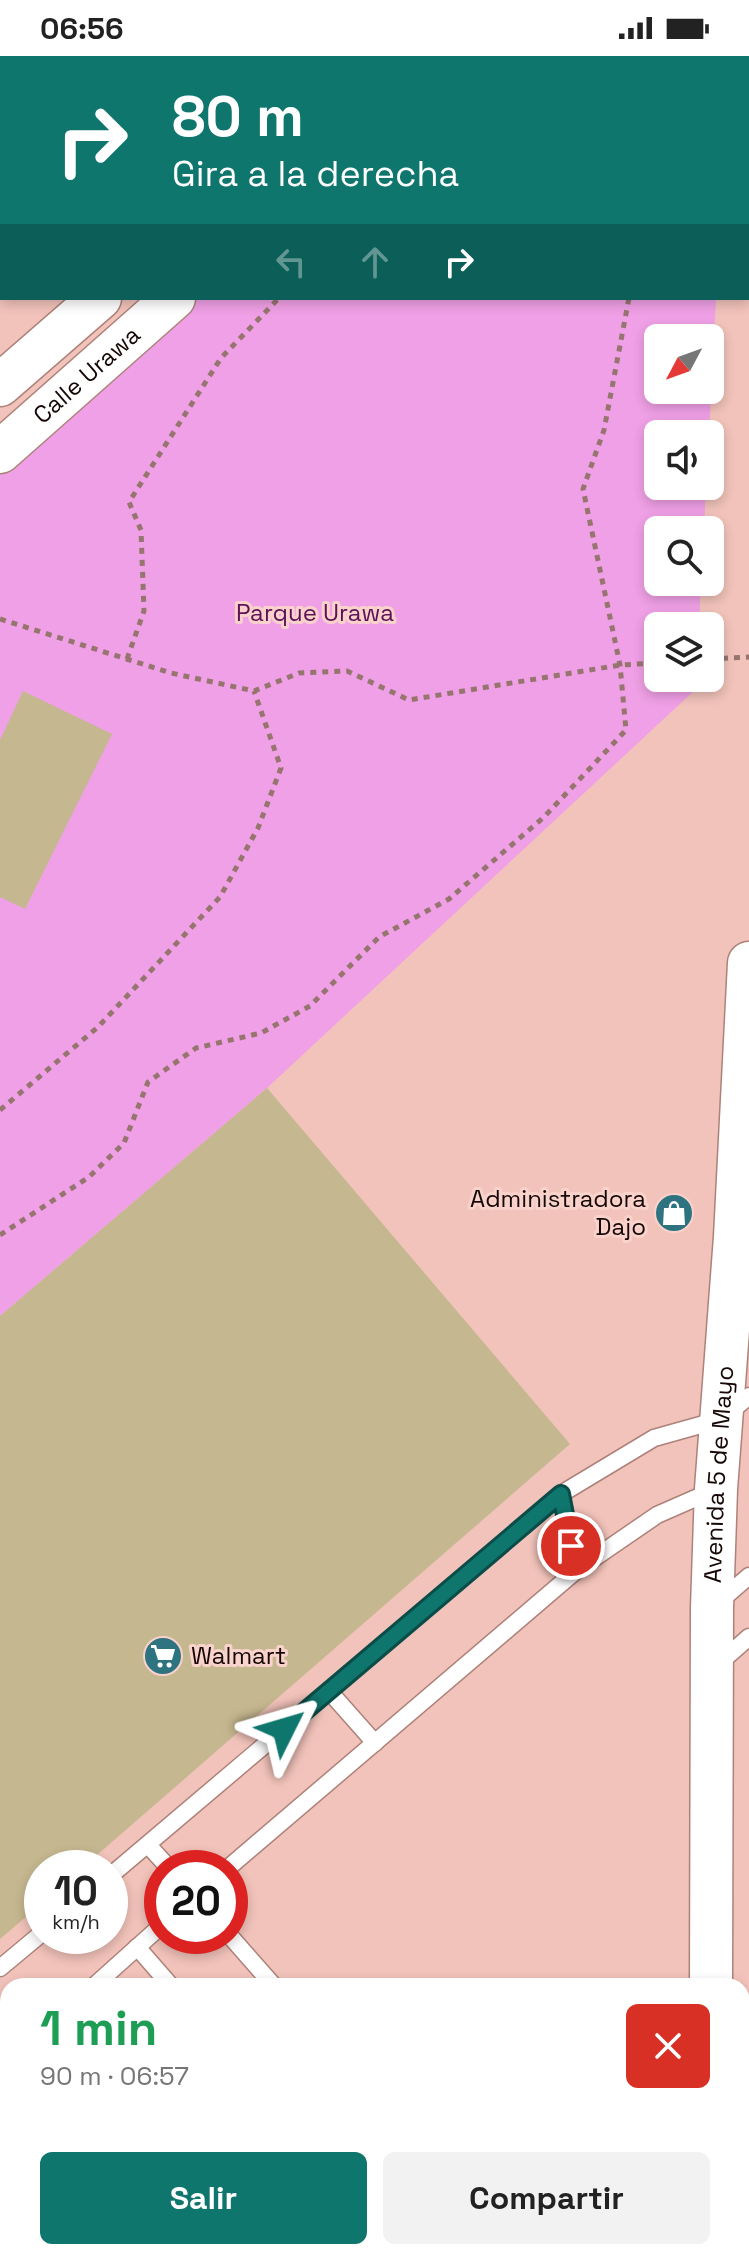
<!DOCTYPE html>
<html lang="es">
<meta charset="utf-8">
<style>
:root{--surface:#fff;--page:#f2f2f2;--text:#222;--muted:#767676;--accent:#0f766e}
body{margin:0;font-family:"Space Grotesk",sans-serif;background:var(--page);color:var(--text);height:100vh;display:flex;flex-direction:column;font-size:30px;white-space:nowrap}
*{box-sizing:border-box;margin:0}
p{font-size:26px;color:var(--muted)}
.icon{flex:none;width:44px;height:44px;fill:none;stroke:currentColor;stroke-width:2;stroke-linecap:round;stroke-linejoin:round}
.map{position:relative;flex:1;overflow:hidden}
.drawer{position:absolute;left:0px;top:1922px;width:750px;height:282px;display:flex;flex-direction:column;background:var(--surface);border-radius:24px 24px 0 0;box-shadow:0 4px 12px #0003}
.drawer>*{flex:none}
.hud{position:absolute;left:0px;top:0px;width:750px;height:244px;box-shadow:0 4px 12px #0003;background:#0f766e;color:#fff;overflow:hidden}
.needle{width:52px;rotate:229deg}
.fabs{position:absolute;left:644px;top:268px;display:grid;gap:16px}
.fabs a{display:grid;place-items:center;width:80px;height:80px;border-radius:12px;background:var(--surface);box-shadow:0 4px 12px #0003;font-size:40px}
.speed{position:absolute;left:24px;top:1794px;display:flex;gap:16px;font-size:40px;font-weight:700;text-align:center}
.speed>*{display:grid;place-content:center;width:104px;height:104px;border-radius:50%;background:var(--surface);box-shadow:0 4px 12px #0003;line-height:1}
.speed small{font-size:20px;font-weight:400}
.speed .limit{border:12px solid #d22;background:#fff;color:#111}
.pin{position:absolute;display:grid;place-items:center;width:68px;height:68px;color:#fff;margin:-34px;border:4px solid #fff;border-radius:50%;box-shadow:0 2px 8px #0007}
.me{position:absolute;width:88px;margin:-44px;rotate:50deg;stroke-linejoin:round;filter:drop-shadow(0 0 6px #0008)}
.turn{display:flex;align-items:center;gap:28px;height:168px;padding:0 40px;font-size:36px}
.turn .icon{width:104px;height:104px;stroke-width:2.5}
.turn b{display:block;font-size:56px;line-height:68px}
.lanes{display:flex;align-items:center;height:76px;padding:0 40px;background:#0003;justify-content:center;gap:40px;direction:ltr}
.lanes .off{opacity:.35}
.round{display:grid;place-items:center;flex:none;width:84px;height:84px;border-radius:12px;background:var(--page)}
.overview{display:flex;align-items:center;justify-content:space-between;height:136px;padding:0 40px}
h1{font-size:48px;font-weight:700;line-height:60px;color:#1e9e55}
.primary-button{display:flex;gap:16px;margin-top:auto;padding:16px 40px}
.primary-button a{flex:1;height:92px;border-radius:12px;background:var(--accent);color:#fff;font-size:32px;font-weight:700;line-height:92px;text-align:center}
.primary-button a+a{background:var(--page);color:var(--text)}
.status{display:flex;justify-content:space-between;align-items:center;height:56px;padding:0 40px;background:var(--surface);direction:ltr}
.status svg{height:22px;fill:currentColor}
.map>svg:first-child{display:block}
.green{fill:#f0a0e6;fill-rule:evenodd}
.building{fill:#c5b78f}
.lines{fill:none;stroke-linecap:round;stroke-linejoin:round}
.lane-casing{stroke:#ad827a;stroke-width:19}
.street-casing{stroke:#ad827a;stroke-width:33}
.secondary-casing{stroke:#ad827a;stroke-width:45}
.primary-casing{stroke:#ad827a;stroke-width:47}
.path{stroke:#96756f;stroke-width:5;stroke-dasharray:6 6;stroke-linecap:butt}
.lane{stroke:#fff;stroke-width:16}
.street{stroke:#fff;stroke-width:30}
.secondary{stroke:#fff;stroke-width:42}
.primary{stroke:#fff;stroke-width:44}
.route-casing{stroke:#0a4d48;stroke-width:20}
.route{stroke:#0f766e;stroke-width:14}
.labels{text-anchor:middle;stroke-width:6;stroke-linejoin:round;paint-order:stroke}
.street-label{font-size:24px;fill:#160806;stroke:#f9d3cb}
.park-label{font-size:24px;fill:#5d1158;stroke:#f9d3cb}
.poi-label{font-size:24px;fill:#160806;stroke:#f9d3cb;text-anchor:end}
</style>
<div class="status"><b>06:56</b><svg viewBox="0 0 49 12"><path d="M0 12V9h3v3zM5 12V6h3v6zM10 12V3h3v9zM15 12V0h3v12zM26 1h20v11H26zM47 4h2v5h-2z"/></svg></div>
<div class="map">
<svg width="749" height="2203" viewBox="0 0 749 2203">
<rect width="100%" height="100%" fill="#f2c3ba"/>
<g class="green">
<path d="M 468,0 L 729,0 L 465,2 Z"/>
<path d="M 188,242 L 716,242 L 709,378 L 658,378 L 658,430 L 706,430 L 704,474 L 658,474 L 658,526 L 701,526 L 699,570 L 658,570 L 658,622 L 696,622 L 696,633 L 267,1032 L 0,1260 L 0,404 ZM 658,282 L 710,282 L 710,334 L 658,334 Z"/>
</g>
<g class="building">
<path d="M 23,635 L 112,678 L 25,853 L 0,841 L 0,684 Z"/>
<path d="M 267,1032 L 570,1388 L 82,1812 L 42,1812 L 42,1847 L 0,1883 L 0,1260 Z"/>
</g>
<g class="lines">
<defs>
<g id="lane">
<path d="M 561,1438 L 577,1514"/>
<path d="M 719,1546 L 749,1520"/>
<path d="M 716,1610 L 749,1581"/>
<path d="M 329,1635 L 375,1687"/>
<path d="M 148,1789 L 169,1812"/>
<path d="M 228,1812 L 577,1514 L 657,1459 L 714,1434"/>
<path d="M 110,1820 L 561,1438 L 654,1382 L 722,1363 L 749,1340"/>
<path d="M 230,1880 L 274,1930"/>
<path d="M 137,1891 L 171,1930"/>
<path d="M 0,1912 L 42,1877"/>
<path d="M 94,1930 L 162,1869"/>
<path d="M 0,1965 L 8,1976"/>
<path d="M 0,2011 L 8,2004"/>
<path d="M 0,2087 L 8,2096"/>
<path d="M 98,2196 L 104,2203"/>
<path d="M 193,2196 L 199,2203"/>
<path d="M 301,2196 L 307,2203"/>
<path d="M 400,2196 L 406,2203"/>
<path d="M 486,2196 L 493,2203"/>
<path d="M 507,2196 L 513,2203"/>
<path d="M 258,2203 L 266,2196"/>
<path d="M 435,2203 L 442,2196"/>
</g>
<path id="street" d="M 0,136 L 2,135"/>
<g id="secondary">
<path d="M 376,2 L 378,0"/>
<path d="M 443,2 L 445,0"/>
<path d="M 0,329 L 100,242"/>
<path id="s1" d="M 0,396 L 174,242"/>
<path id="s2" d="M 711,1930 L 712,1552 L 716,1433 L 735,1181 L 749,907"/>
</g>
<path id="primary" d="M 720,2196 L 723,2203"/>
</defs>
<use href="#lane" class="lane-casing"/>
<use href="#street" class="street-casing"/>
<use href="#secondary" class="secondary-casing"/>
<use href="#primary" class="primary-casing"/>
<g class="path">
<path d="M 0,563 L 171,617 L 254,635 L 299,617 L 347,615 L 409,644 L 620,609 L 658,607"/>
<path d="M 127,603 L 144,555 L 141,474 L 129,446 L 221,302 L 279,242"/>
<path d="M 710,603 L 749,601"/>
<path d="M 0,1054 L 98,971 L 220,841 L 258,772 L 281,712 L 254,635"/>
<path d="M 0,1179 L 89,1121 L 124,1087 L 148,1026 L 196,992 L 261,977 L 310,950 L 379,881 L 449,843 L 544,761 L 626,674 L 620,609 L 583,433 L 604,374 L 629,242"/>
</g>
<use href="#lane" class="lane"/>
<use href="#street" class="street"/>
<use href="#secondary" class="secondary"/>
<use href="#primary" class="primary"/>
</g>
<g class="lines">
<defs>
<path id="route" d="M 284,1673 L 561,1438 L 571,1490"/>
</defs>
<use href="#route" class="route-casing"/>
<use href="#route" class="route"/>
</g>
<defs>
<symbol id="shop-disc" viewBox="-11 -11 22 22"><circle r="9.5" fill="#2d7480" stroke="#f9d3cb"/><path d="M-5-2.5h2.3a2.7 3.5 0 0 1 5.4 0H5L5.5 6h-11ZM-1.5-2.5h3a1.5 2.3 0 0 0-3 0Z" fill="#fff"/></symbol>
<symbol id="supermarket-disc" viewBox="-11 -11 22 22"><circle r="9.5" fill="#2d7480" stroke="#f9d3cb"/><path d="M-6-5.5h2.5l.6 2H6L4.5 2H-2.5L-4.4-4H-6ZM-1.5 3.2a1.3 1.3 0 1 0 .1 0ZM3 3.2a1.3 1.3 0 1 0 .1 0Z" fill="#fff"/></symbol>
</defs>
<g fill-rule="evenodd">
<use href="#shop-disc" x="652" y="1135" width="44" height="44"/>
<use href="#supermarket-disc" x="141" y="1578" width="44" height="44"/>
</g>
<g class="labels">
<g class="street-label">
<text dy="8" stroke="none"><textPath href="#s1" startOffset="116">Calle Urawa</textPath></text>
<text dy="8" stroke="none"><textPath href="#s2" startOffset="512">Avenida 5 de Mayo</textPath></text>
</g>
<g class="park-label">
<text x="315" y="565">Parque Urawa</text>
</g>
<g class="poi-label">
<text x="646" y="1151">Administradora<tspan x="646" dy="28">Dajo</tspan></text>
<text x="191" y="1608" text-anchor="start">Walmart</text>
</g>
</g>
</svg>
<div class="fabs">
<a><svg class="needle" viewBox="-14 -14 28 28"><path d="M0-13l5 13h-10z" fill="#e53935"/><path d="M0 13l5-13h-10z" fill="#767676"/></svg></a>
<a><svg class="icon" aria-label="sound" viewBox="0 0 24 24"><path d="M4 9h4l5-4v14l-5-4H4zM17 9q2 3 0 6"/></svg></a>
<a><svg class="icon" aria-label="search" viewBox="0 0 24 24"><circle cx="10" cy="10" r="6"/><path d="M15 15l6 6"/></svg></a>
<a><svg class="icon" aria-label="layers" viewBox="0 0 24 24"><path d="M12 4l9 5-9 5-9-5zM3 14l9 5 9-5"/></svg></a>
</div>
<div class="speed"><div>10<small>km/h</small></div><div class="limit">20</div></div>
<div class="pin" style="left:571px;top:1490px;background:#d93025"><svg class="icon" aria-label="arrive" viewBox="0 0 24 24"><path d="M6 21V4h12l-3 4 3 4H6"/></svg></div>
<svg class="me" style="left:284px;top:1673px" viewBox="-20 -20 40 40"><path d="M0-17L14 15 0 8-14 15z" fill="#0f766e" stroke="#fff" stroke-width="4"/></svg>
<div class="hud">
<div class="turn"><svg class="icon" aria-label="right" viewBox="0 0 24 24"><path d="M7 20v-9h11M14 6l5 5-5 5"/></svg><div><b>80 m</b>Gira a la derecha</div></div>
<div class="lanes"><svg class="icon off" aria-label="left" viewBox="0 0 24 24"><path d="M17 20v-9H6M10 6l-5 5 5 5"/></svg><svg class="icon off" aria-label="ahead" viewBox="0 0 24 24"><path d="M12 20V5M6 11l6-6 6 6"/></svg><svg class="icon" aria-label="right" viewBox="0 0 24 24"><path d="M7 20v-9h11M14 6l5 5-5 5"/></svg></div>
</div>
<section class="drawer">
<div class="overview"><div><h1>1 min</h1><p>90 m · 06:57</p></div><a class="round" style="background:#d93025;color:#fff"><svg class="icon" aria-label="close" viewBox="0 0 24 24"><path d="M6 6l12 12M18 6L6 18"/></svg></a></div>
<div class="primary-button"><a>Salir</a><a>Compartir</a></div>
</section>
</div>
